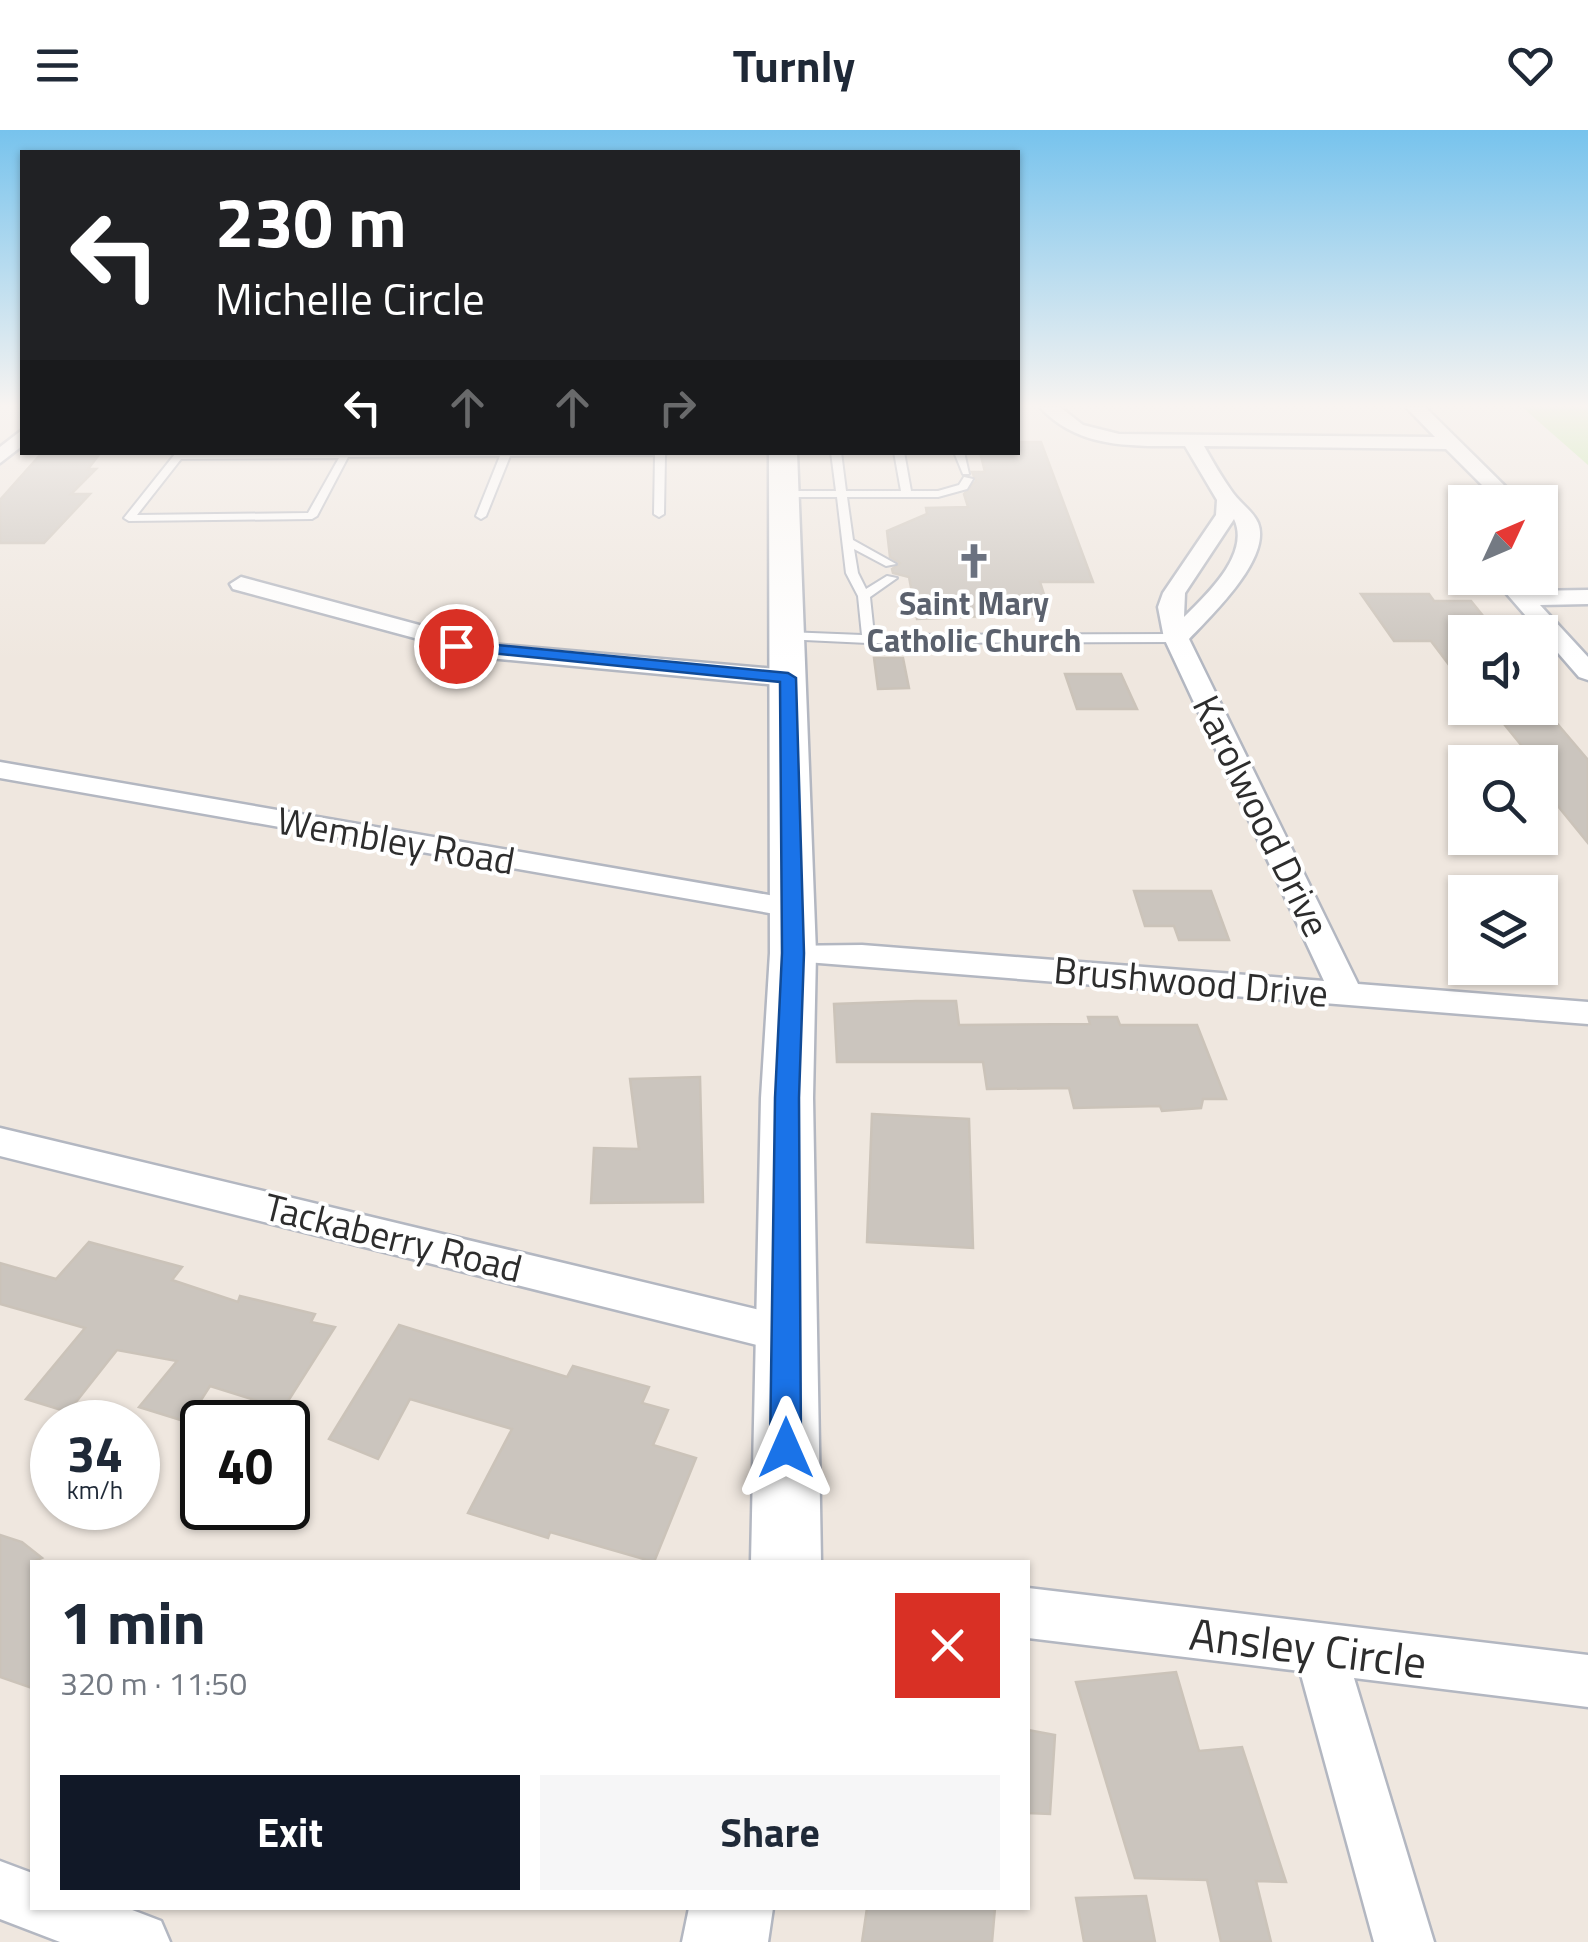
<!DOCTYPE html>
<meta charset="utf-8">
<style>
:root{--surface:#fff;--page:#f6f6f7;--text:#1f2937;--muted:#747a83;--accent:#111827}
body{margin:0;font-family:"Titillium Web",sans-serif;background:var(--page);color:var(--text);height:100vh;display:flex;flex-direction:column;font-size:38px;white-space:nowrap}
*{box-sizing:border-box;margin:0}
p{font-size:32px;color:var(--muted)}
.icon{flex:none;width:55px;height:55px;fill:none;stroke:currentColor;stroke-width:2;stroke-linecap:round;stroke-linejoin:round}
.map{position:relative;flex:1;overflow:hidden}
.side{position:absolute;left:30px;top:1430px;width:1000px;height:350px;display:flex;flex-direction:column;background:var(--surface);border-radius:0px;box-shadow:0 2px 8px #0004}
.side>*{flex:none}
.top-card{position:absolute;left:20px;top:20px;width:1000px;height:305px;border-radius:0px;box-shadow:0 2px 8px #0004;background:#202124;color:#fff;overflow:hidden}
.needle{width:65px;rotate:46deg}
.tools{position:absolute;left:1448px;top:355px;display:grid;gap:20px}
.tools a{display:grid;place-items:center;width:110px;height:110px;border-radius:0px;background:var(--surface);box-shadow:0 2px 8px #0004;font-size:50px}
.speed{position:absolute;left:30px;top:1270px;display:flex;gap:20px;font-size:50px;font-weight:700;text-align:center}
.speed>*{display:grid;place-content:center;width:130px;height:130px;border-radius:50%;background:var(--surface);box-shadow:0 2px 8px #0004;line-height:1}
.speed small{font-size:25px;font-weight:400}
.speed .limit{border:5px solid #111;border-radius:15px;background:#fff;color:#111}
.pin{position:absolute;display:grid;place-items:center;width:85px;height:85px;color:#fff;margin:-42px;border:5px solid #fff;border-radius:50%;box-shadow:0 2px 10px #0007}
.me{position:absolute;width:110px;margin:-55px;rotate:0deg;stroke-linejoin:round;filter:drop-shadow(0 0 8px #0008)}
.turn{display:flex;align-items:center;gap:35px;height:210px;padding:0 30px;font-size:45px}
.turn .icon{width:130px;height:130px;stroke-width:2.5}
.turn b{display:block;font-size:70px;line-height:85px}
.lanes{display:flex;align-items:center;height:95px;padding:0 30px;background:#0003;justify-content:center;gap:50px;direction:ltr}
.lanes .off{opacity:.35}
.round{display:grid;place-items:center;flex:none;width:105px;height:105px;border-radius:0px;background:var(--page)}
.overview{display:flex;align-items:center;justify-content:space-between;height:170px;padding:0 30px}
h1{font-size:60px;font-weight:700;line-height:75px}
.cta{display:flex;gap:20px;margin-top:auto;padding:20px 30px}
.cta a{flex:1;height:115px;border-radius:0px;background:var(--accent);color:#fff;font-size:40px;font-weight:700;line-height:115px;text-align:center}
.cta a+a{background:var(--page);color:var(--text)}
header{display:flex;justify-content:space-between;align-items:center;height:130px;padding:0 30px;background:var(--surface);font-size:45px;font-weight:700}
.map>svg:first-child{display:block}
.green{fill:#bae79a}
.building{fill:#cbc5be;stroke:#cbc3b9;stroke-width:2.5}
.lines{fill:none;stroke-linecap:round;stroke-linejoin:round}
.lane-casing{stroke:#b3b7c1;stroke-width:4}
.street-casing{stroke:#b3b7c1;stroke-width:5}
.secondary-casing{stroke:#b3b7c1;stroke-width:5}
.lane{fill:#fff;fill-rule:evenodd}
.street{fill:#fff;fill-rule:evenodd}
.secondary{fill:#fff;fill-rule:evenodd}
.route{fill:#1a73e8;stroke:#114b97;stroke-width:2.5}
.labels{text-anchor:middle;stroke-width:8;stroke-linejoin:round;paint-order:stroke}
.far-worship-label{font-size:32px;font-weight:bold;fill:#5b616d;stroke:#fff}
.street-label{font-size:38px;fill:#2d2d2d;stroke:#fff}
.near-street-label{font-size:45px;fill:#2d2d2d;stroke:#fff}
</style>
<header><svg class="icon" aria-label="menu" viewBox="0 0 24 24"><path d="M4 6h16M4 12h16M4 18h16"/></svg>Turnly<svg class="icon" aria-label="heart" viewBox="0 0 24 24"><path d="M12 20l-8-8c-3-5 5-10 8-4 3-6 11-1 8 4z"/></svg></header>
<div class="map">
<svg width="1588" height="1812" viewBox="0 0 1588 1812">
<rect width="100%" height="100%" fill="#efe7df"/>
<path class="green" d="M 1522,277 L 1588,277 L 1588,335 Z"/>
<g class="building">
<path d="M 1018,312 L 1041,312 L 1093,452 L 1040,452 L 1047,474 L 1034,474 L 1037,484 L 917,489 L 909,447 L 893,443 L 892,439 L 900,433 L 890,427 L 887,401 L 927,384 L 926,378 L 968,377 L 964,364 L 976,351 L 972,342 L 985,342 L 980,322 L 1018,322 Z"/>
<path d="M 40,325 L 98,326 L 88,339 L 96,339 L 71,364 L 90,364 L 44,413 L 0,413 L 0,370 Z"/>
<path d="M 1361,464 L 1429,464 L 1434,471 L 1471,471 L 1496,502 L 1465,502 L 1465,556 L 1431,511 L 1394,511 Z"/>
<path d="M 874,528 L 903,528 L 909,558 L 878,559 Z"/>
<path d="M 1065,544 L 1121,544 L 1137,579 L 1077,579 Z"/>
<path d="M 1491,578 L 1533,578 L 1539,585 L 1549,584 L 1588,630 L 1588,713 L 1540,654 L 1540,632 L 1535,632 Z"/>
<path d="M 1134,761 L 1211,761 L 1229,810 L 1179,810 L 1174,796 L 1145,796 Z"/>
<path d="M 916,871 L 956,871 L 959,895 L 1090,894 L 1088,887 L 1117,887 L 1120,895 L 1197,895 L 1226,969 L 1203,969 L 1201,978 L 1162,981 L 1160,976 L 1074,978 L 1069,958 L 987,959 L 983,932 L 837,932 L 834,874 Z"/>
<path d="M 700,947 L 703,1072 L 591,1073 L 594,1018 L 639,1019 L 630,949 Z"/>
<path d="M 872,984 L 969,989 L 973,1118 L 867,1112 Z"/>
<path d="M 89,1112 L 182,1137 L 172,1150 L 238,1172 L 240,1166 L 315,1184 L 311,1192 L 335,1197 L 283,1279 L 210,1256 L 187,1292 L 139,1277 L 177,1231 L 117,1220 L 68,1282 L 26,1269 L 85,1198 L 0,1174 L 0,1133 L 56,1149 Z"/>
<path d="M 399,1195 L 567,1247 L 573,1236 L 649,1257 L 642,1273 L 668,1280 L 653,1315 L 696,1328 L 654,1432 L 550,1402 L 548,1408 L 468,1383 L 512,1299 L 410,1269 L 378,1329 L 329,1309 Z"/>
<path d="M 0,1405 L 22,1412 L 42,1428 L 32,1432 L 32,1558 L 0,1547 Z"/>
<path d="M 1176,1542 L 1199,1621 L 1242,1617 L 1286,1752 L 1256,1751 L 1271,1812 L 1221,1812 L 1207,1750 L 1135,1748 L 1076,1552 Z"/>
<path d="M 1028,1600 L 1055,1605 L 1050,1684 L 1028,1683 Z"/>
<path d="M 1146,1766 L 1155,1812 L 1084,1812 L 1076,1768 Z"/>
<path d="M 867,1778 L 995,1778 L 992,1812 L 862,1812 Z"/>
</g>
<g class="lines">
<defs>
<g id="lane">
<path d="M 254,322 L 668,322 L 665,325 L 664,384 L 659,387 L 654,384 L 655,325 L 510,326 L 486,386 L 481,389 L 476,386 L 500,326 L 348,327 L 317,386 L 312,389 L 129,391 L 124,388 L 175,324 ZM 339,328 L 308,383 L 137,385 L 181,329 Z"/>
<path d="M 831,322 L 841,322 L 846,361 L 901,361 L 894,322 L 904,322 L 911,361 L 938,361 L 959,355 L 964,347 L 973,349 L 967,359 L 938,367 L 847,367 L 853,410 L 896,434 L 886,436 L 854,419 L 858,443 L 866,459 L 887,446 L 897,448 L 870,467 L 874,505 L 1176,504 L 1182,508 L 1176,512 L 868,513 L 783,509 L 781,506 L 787,502 L 862,505 L 858,466 L 846,443 L 837,367 L 784,367 L 779,364 L 784,361 L 836,361 Z"/>
<path d="M 954,322 L 964,322 L 969,344 L 963,344 Z"/>
</g>
<g id="street">
<path d="M 1040,277 L 1060,277 L 1083,295 L 1119,304 L 1435,307 L 1406,277 L 1425,277 L 1517,368 L 1520,372 L 1499,372 L 1446,319 L 1204,316 C 1213,332 1222,348 1233,363 C 1240,373 1253,381 1258,393 C 1272,428 1211,486 1189,509 L 1358,854 L 1588,872 L 1588,894 L 781,830 L 777,823 L 781,816 L 862,815 L 1324,851 L 1164,508 L 1158,477 L 1163,463 L 1216,385 L 1217,370 L 1185,316 C 1132,316 1078,319 1040,277 ZM 1234,389 C 1251,424 1206,465 1184,487 L 1185,463 Z"/>
<path d="M 22,300 L 22,316 L 0,333 L 0,317 Z"/>
<path d="M 241,447 L 490,514 L 788,540 L 801,548 L 788,556 L 489,528 L 233,459 L 230,454 Z"/>
<path d="M 1493,448 L 1516,448 L 1528,461 L 1588,460 L 1588,474 L 1540,475 L 1588,527 L 1588,550 L 1579,547 Z"/>
<path d="M 0,632 L 792,769 L 803,771 L 808,778 L 803,785 L 792,787 L 0,648 Z"/>
<path d="M 0,998 L 785,1186 L 800,1191 L 807,1204 L 800,1217 L 785,1222 L 0,1026 Z"/>
<path d="M 1028,1458 L 1588,1525 L 1588,1577 L 1354,1548 L 1434,1812 L 1374,1812 L 1300,1541 L 1028,1508 Z"/>
<path d="M 0,1731 L 32,1743 L 32,1778 L 127,1778 L 161,1791 L 170,1812 L 60,1812 L 0,1789 Z"/>
</g>
<g id="secondary">
<path d="M 769,322 L 797,322 L 816,823 L 813,968 L 821,1432 L 751,1432 L 761,968 L 770,823 Z"/>
<path d="M 689,1778 L 773,1778 L 768,1812 L 682,1812 Z"/>
</g>
</defs>
<use href="#lane" class="lane-casing"/>
<use href="#street" class="street-casing"/>
<use href="#secondary" class="secondary-casing"/>
<use href="#lane" class="lane"/>
<use href="#street" class="street"/>
<use href="#secondary" class="secondary"/>
</g>
<linearGradient id="sky" x2="0" y2="1"><stop stop-color="#77c3ed"/><stop offset="0.52" stop-color="#f8f4f1"/><stop offset="1" stop-color="#f8f4f1" stop-opacity="0"/></linearGradient>
<rect width="1588" height="531" fill="url(#sky)"/>
<path class="route" d="M 456,511 L 788,543 L 796,548 L 804,823 L 799,968 L 801,1318 L 796,1328 L 786,1332 L 775,1328 L 770,1318 L 775,968 L 782,823 L 780,552 L 451,519 L 449,516 Z"/>
<defs>
<symbol id="church-bare" viewBox="-9 -9 18 18"><path d="M-1.2-6h2.4v3.5h3.3v2.4h-3.3V6h-2.4V-.1h-3.3v-2.4h3.3Z" fill="#6b7280" stroke="#fff" stroke-width="2.5" paint-order="stroke"/></symbol>
</defs>
<g fill-rule="evenodd">
<use href="#church-bare" x="949" y="406" width="50" height="50"/>
</g>
<g class="labels">
<g class="far-worship-label">
<text x="974" y="485">Saint Mary<tspan x="974" dy="37">Catholic Church</tspan></text>
</g>
<g class="street-label">
<text transform="translate(1261 686) rotate(64)" y="13">Karolwood Drive</text>
<text transform="translate(396 711) rotate(10)" y="13">Wembley Road</text>
<text transform="translate(1191 852) rotate(5)" y="13">Brushwood Drive</text>
<text transform="translate(393 1108) rotate(14)" y="13">Tackaberry Road</text>
</g>
<g class="near-street-label">
<text transform="translate(1308 1518) rotate(7)" y="16">Ansley Circle</text>
</g>
</g>
</svg>
<div class="tools">
<a><svg class="needle" viewBox="-14 -14 28 28"><path d="M0-13l5 13h-10z" fill="#e53935"/><path d="M0 13l5-13h-10z" fill="#747a83"/></svg></a>
<a><svg class="icon" aria-label="sound" viewBox="0 0 24 24"><path d="M4 9h4l5-4v14l-5-4H4zM17 9q2 3 0 6"/></svg></a>
<a><svg class="icon" aria-label="search" viewBox="0 0 24 24"><circle cx="10" cy="10" r="6"/><path d="M15 15l6 6"/></svg></a>
<a><svg class="icon" aria-label="layers" viewBox="0 0 24 24"><path d="M12 4l9 5-9 5-9-5zM3 14l9 5 9-5"/></svg></a>
</div>
<div class="speed"><div>34<small>km/h</small></div><div class="limit">40</div></div>
<div class="pin" style="left:456px;top:516px;background:#d93025"><svg class="icon" aria-label="arrive" viewBox="0 0 24 24"><path d="M6 21V4h12l-3 4 3 4H6"/></svg></div>
<svg class="me" style="left:786px;top:1318px" viewBox="-20 -20 40 40"><path d="M0-17L14 15 0 8-14 15z" fill="#1a73e8" stroke="#fff" stroke-width="4"/></svg>
<div class="top-card">
<div class="turn"><svg class="icon" aria-label="left" viewBox="0 0 24 24"><path d="M17 20v-9H6M10 6l-5 5 5 5"/></svg><div><b>230 m</b>Michelle Circle</div></div>
<div class="lanes"><svg class="icon" aria-label="left" viewBox="0 0 24 24"><path d="M17 20v-9H6M10 6l-5 5 5 5"/></svg><svg class="icon off" aria-label="ahead" viewBox="0 0 24 24"><path d="M12 20V5M6 11l6-6 6 6"/></svg><svg class="icon off" aria-label="ahead" viewBox="0 0 24 24"><path d="M12 20V5M6 11l6-6 6 6"/></svg><svg class="icon off" aria-label="right" viewBox="0 0 24 24"><path d="M7 20v-9h11M14 6l5 5-5 5"/></svg></div>
</div>
<section class="side">
<div class="overview"><div><h1>1 min</h1><p>320 m · 11:50</p></div><a class="round" style="background:#d93025;color:#fff"><svg class="icon" aria-label="close" viewBox="0 0 24 24"><path d="M6 6l12 12M18 6L6 18"/></svg></a></div>
<div class="cta"><a>Exit</a><a>Share</a></div>
</section>
</div>
